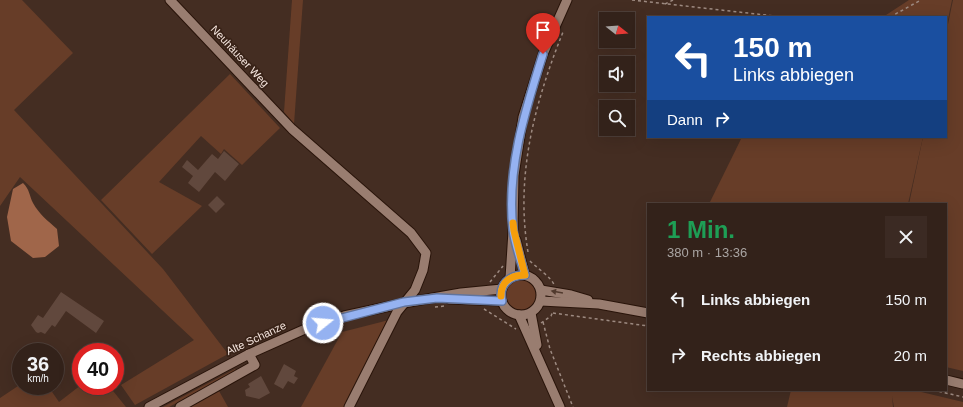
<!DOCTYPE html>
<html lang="de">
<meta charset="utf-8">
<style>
:root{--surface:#33221a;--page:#3b2a23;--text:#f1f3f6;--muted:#a9a4a2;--line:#4e3f39}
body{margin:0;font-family:Arial,sans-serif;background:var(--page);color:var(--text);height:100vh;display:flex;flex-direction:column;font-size:15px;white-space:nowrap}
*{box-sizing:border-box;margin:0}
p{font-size:13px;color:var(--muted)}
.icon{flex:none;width:22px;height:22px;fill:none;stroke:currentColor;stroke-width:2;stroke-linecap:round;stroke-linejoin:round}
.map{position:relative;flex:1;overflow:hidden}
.sheet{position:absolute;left:647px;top:203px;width:300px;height:188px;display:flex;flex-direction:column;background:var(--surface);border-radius:0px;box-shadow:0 4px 16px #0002,0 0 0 1px var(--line)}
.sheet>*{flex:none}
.hud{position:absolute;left:647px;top:16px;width:300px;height:122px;border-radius:0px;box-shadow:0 4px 16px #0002,0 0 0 1px var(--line);background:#1a4fa0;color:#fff;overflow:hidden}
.needle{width:26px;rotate:107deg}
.controls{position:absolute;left:599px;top:12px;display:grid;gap:8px}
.controls a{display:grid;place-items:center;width:36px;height:36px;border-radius:0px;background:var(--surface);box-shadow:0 4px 16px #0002,0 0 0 1px var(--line);font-size:20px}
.speed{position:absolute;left:12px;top:343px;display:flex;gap:8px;font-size:20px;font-weight:700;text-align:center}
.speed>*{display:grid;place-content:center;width:52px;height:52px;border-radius:50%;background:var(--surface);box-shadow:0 4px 16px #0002,0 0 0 1px var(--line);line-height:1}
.speed small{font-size:10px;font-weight:400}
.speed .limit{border:6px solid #d22;background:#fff;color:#111}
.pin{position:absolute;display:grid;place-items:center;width:34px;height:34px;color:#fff;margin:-41px -17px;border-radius:50% 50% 50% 0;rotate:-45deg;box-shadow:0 0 4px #0007}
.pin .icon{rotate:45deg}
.me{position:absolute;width:44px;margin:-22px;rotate:73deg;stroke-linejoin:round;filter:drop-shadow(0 0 3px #0008)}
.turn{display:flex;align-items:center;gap:14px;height:84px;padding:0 20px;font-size:18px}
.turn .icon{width:52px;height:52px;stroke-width:2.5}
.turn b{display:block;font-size:28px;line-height:34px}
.then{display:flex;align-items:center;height:38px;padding:0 20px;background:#0003;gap:8px;font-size:15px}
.round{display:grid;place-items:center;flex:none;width:42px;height:42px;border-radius:0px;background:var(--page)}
.head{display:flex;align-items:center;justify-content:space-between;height:68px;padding:0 20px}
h1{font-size:24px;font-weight:700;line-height:30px;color:#1e9e55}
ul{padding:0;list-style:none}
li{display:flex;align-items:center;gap:12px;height:56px;padding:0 20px}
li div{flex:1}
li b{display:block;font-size:15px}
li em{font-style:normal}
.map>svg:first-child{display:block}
.green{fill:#673d28}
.water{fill:#a0664a}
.building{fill:#61483d}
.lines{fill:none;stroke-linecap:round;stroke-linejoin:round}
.minor-casing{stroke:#29140a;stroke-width:11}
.path{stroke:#9e8b82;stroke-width:1.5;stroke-dasharray:3 3;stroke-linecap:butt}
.minor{stroke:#997d70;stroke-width:9}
.oneway{fill:#513a2e}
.route-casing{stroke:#61749d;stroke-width:10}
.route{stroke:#95b2f1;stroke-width:7}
.slow{stroke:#f59e0b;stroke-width:7}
.labels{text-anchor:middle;stroke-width:3.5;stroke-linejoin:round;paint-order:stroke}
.street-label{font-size:11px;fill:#f5e5de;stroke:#392318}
</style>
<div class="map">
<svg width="963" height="407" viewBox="0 0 963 407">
<rect width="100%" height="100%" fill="#442d22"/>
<g class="green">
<path d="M 0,0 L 22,0 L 73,53 L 14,110 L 163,269 L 228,354 L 135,405 L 121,385 L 194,340 L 20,177 L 0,206 Z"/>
<path d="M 292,0 L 303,0 L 294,124 L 284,112 Z"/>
<path d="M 909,0 L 952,0 L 946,29 L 946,17 L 883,17 Z"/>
<path d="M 953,0 L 963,0 L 963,371 L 946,367 L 946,204 L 909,204 L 923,137 L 946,137 L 946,34 Z"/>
<path d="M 230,74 L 280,128 L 242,165 L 224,149 L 221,154 L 201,136 L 159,182 L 202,206 L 152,254 L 101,200 Z"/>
<path d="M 742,137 L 923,137 L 908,204 L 709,204 Z"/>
<circle cx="521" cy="295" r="15"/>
<path d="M 389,320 L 346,407 L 301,407 L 342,332 Z"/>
<path d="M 235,369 L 236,371 L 169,407 L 163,407 Z"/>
<path d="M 21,384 L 21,386 L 48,386 L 59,402 L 81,385 L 109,386 L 126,407 L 0,407 L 0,398 Z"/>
<path d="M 791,390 L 913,390 L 963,402 L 963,407 L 894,407 L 892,396 L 893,407 L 787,407 Z"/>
<path d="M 219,391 L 228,407 L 189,407 Z"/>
</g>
<path class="water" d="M 23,183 C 30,190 29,195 33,203 C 39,214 48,221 57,229 L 59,246 L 45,257 L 33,258 L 11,241 L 7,217 L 13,189 Z"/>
<g class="building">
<path d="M 224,151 L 239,164 L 225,181 L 215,172 L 199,192 L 188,183 L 193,176 L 182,167 L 187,160 L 198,170 L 212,154 L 218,159 Z"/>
<path d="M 217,196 L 225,204 L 216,213 L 208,205 Z"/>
<path d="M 61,292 L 104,321 L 96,333 L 66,311 L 55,327 L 52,325 L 45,334 L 41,332 L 38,333 L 36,332 L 31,325 L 38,315 L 43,318 Z"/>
<path d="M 284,364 L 296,371 L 294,376 L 298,378 L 294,384 L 288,381 L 283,389 L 274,384 Z"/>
<path d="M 261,376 L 270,393 L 259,399 L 246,396 L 245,390 L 250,387 L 248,384 Z"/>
</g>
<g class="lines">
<defs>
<g id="minor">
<path d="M 170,0 L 292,129 L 411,233 L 426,253 L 423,270 L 415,290 L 397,312 L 349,407"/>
<path d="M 516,240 L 525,275"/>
<circle cx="521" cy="295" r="20"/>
<path d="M 510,278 L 513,231 L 514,175 L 523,117 L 543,54 L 567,0"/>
<path d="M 541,290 L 571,295 L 588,300"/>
<path d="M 449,299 L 502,301"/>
<path d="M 541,301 L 599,304 L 648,313"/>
<path d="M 531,313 L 537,345"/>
<path d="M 519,315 L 560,407"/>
<path d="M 946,380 L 963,384"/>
<path d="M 149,407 L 249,354 L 312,326 L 344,316 L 404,303 L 461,293 L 502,289"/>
<path d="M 180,407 L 255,365 L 249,354"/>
</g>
</defs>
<use href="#minor" class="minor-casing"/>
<g class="path">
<path d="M 632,0 L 783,17"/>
<path d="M 665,4 L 673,0"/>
<path d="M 890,17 L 921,0"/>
<path d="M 528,252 C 515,175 535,102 563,32"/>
<path d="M 530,261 C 536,267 553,279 554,285"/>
<path d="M 490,282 L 503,266"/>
<path d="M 435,307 L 445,306"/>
<path d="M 484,309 L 516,329"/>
<path d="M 553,313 L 648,326"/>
<path d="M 543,322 L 550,349 L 573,407"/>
<path d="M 541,323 L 551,316 L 553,311"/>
<path d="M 933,390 L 963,397"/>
</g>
<use href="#minor" class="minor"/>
</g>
<defs><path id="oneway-solid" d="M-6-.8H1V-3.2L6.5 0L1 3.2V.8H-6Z"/></defs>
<use class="oneway" href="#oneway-solid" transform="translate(557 292) rotate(-170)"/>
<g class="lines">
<defs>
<path id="route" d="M 323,323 L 404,302 L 437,298 L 502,301 C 498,285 509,275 525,275 C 521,261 515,245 513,230 C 506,170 525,111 543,54"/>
</defs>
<use href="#route" class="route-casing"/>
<use href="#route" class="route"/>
<path class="slow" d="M 501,296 C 501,281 512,275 525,275 L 514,231 L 513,223"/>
</g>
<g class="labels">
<g class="street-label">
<text transform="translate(240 56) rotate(47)" y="4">Neuhäuser Weg</text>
<text transform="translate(256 338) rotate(-25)" y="4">Alte Schanze</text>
</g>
</g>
</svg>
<div class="controls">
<a><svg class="needle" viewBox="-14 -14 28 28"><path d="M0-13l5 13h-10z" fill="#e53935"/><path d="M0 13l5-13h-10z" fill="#a9a4a2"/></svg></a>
<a><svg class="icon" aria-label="sound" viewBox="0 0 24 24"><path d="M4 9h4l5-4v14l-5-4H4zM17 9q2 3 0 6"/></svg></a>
<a><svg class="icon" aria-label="search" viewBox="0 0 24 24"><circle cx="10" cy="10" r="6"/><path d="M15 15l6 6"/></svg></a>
</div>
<div class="speed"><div>36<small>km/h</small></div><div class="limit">40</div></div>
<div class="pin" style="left:543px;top:54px;background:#d93025"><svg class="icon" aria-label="arrive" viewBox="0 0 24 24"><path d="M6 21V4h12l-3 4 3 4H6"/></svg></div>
<svg class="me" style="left:323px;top:323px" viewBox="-20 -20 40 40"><circle r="17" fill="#95b2f1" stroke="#fff" stroke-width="3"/><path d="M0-11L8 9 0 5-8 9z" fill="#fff"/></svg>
<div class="hud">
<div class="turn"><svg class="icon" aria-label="left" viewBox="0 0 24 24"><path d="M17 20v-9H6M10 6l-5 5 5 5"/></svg><div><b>150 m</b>Links abbiegen</div></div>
<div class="then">Dann<svg class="icon" aria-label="right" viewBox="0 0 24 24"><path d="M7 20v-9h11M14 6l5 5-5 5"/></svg></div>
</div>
<section class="sheet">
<div class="head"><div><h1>1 Min.</h1><p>380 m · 13:36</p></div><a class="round"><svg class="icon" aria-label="close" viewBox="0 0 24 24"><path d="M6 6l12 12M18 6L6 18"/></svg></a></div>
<ul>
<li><svg class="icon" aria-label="left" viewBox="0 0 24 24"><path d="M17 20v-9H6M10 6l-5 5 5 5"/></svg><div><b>Links abbiegen</b></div><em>150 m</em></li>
<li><svg class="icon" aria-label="right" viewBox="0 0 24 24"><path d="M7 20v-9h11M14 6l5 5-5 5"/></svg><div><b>Rechts abbiegen</b></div><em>20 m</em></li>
</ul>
</section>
</div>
